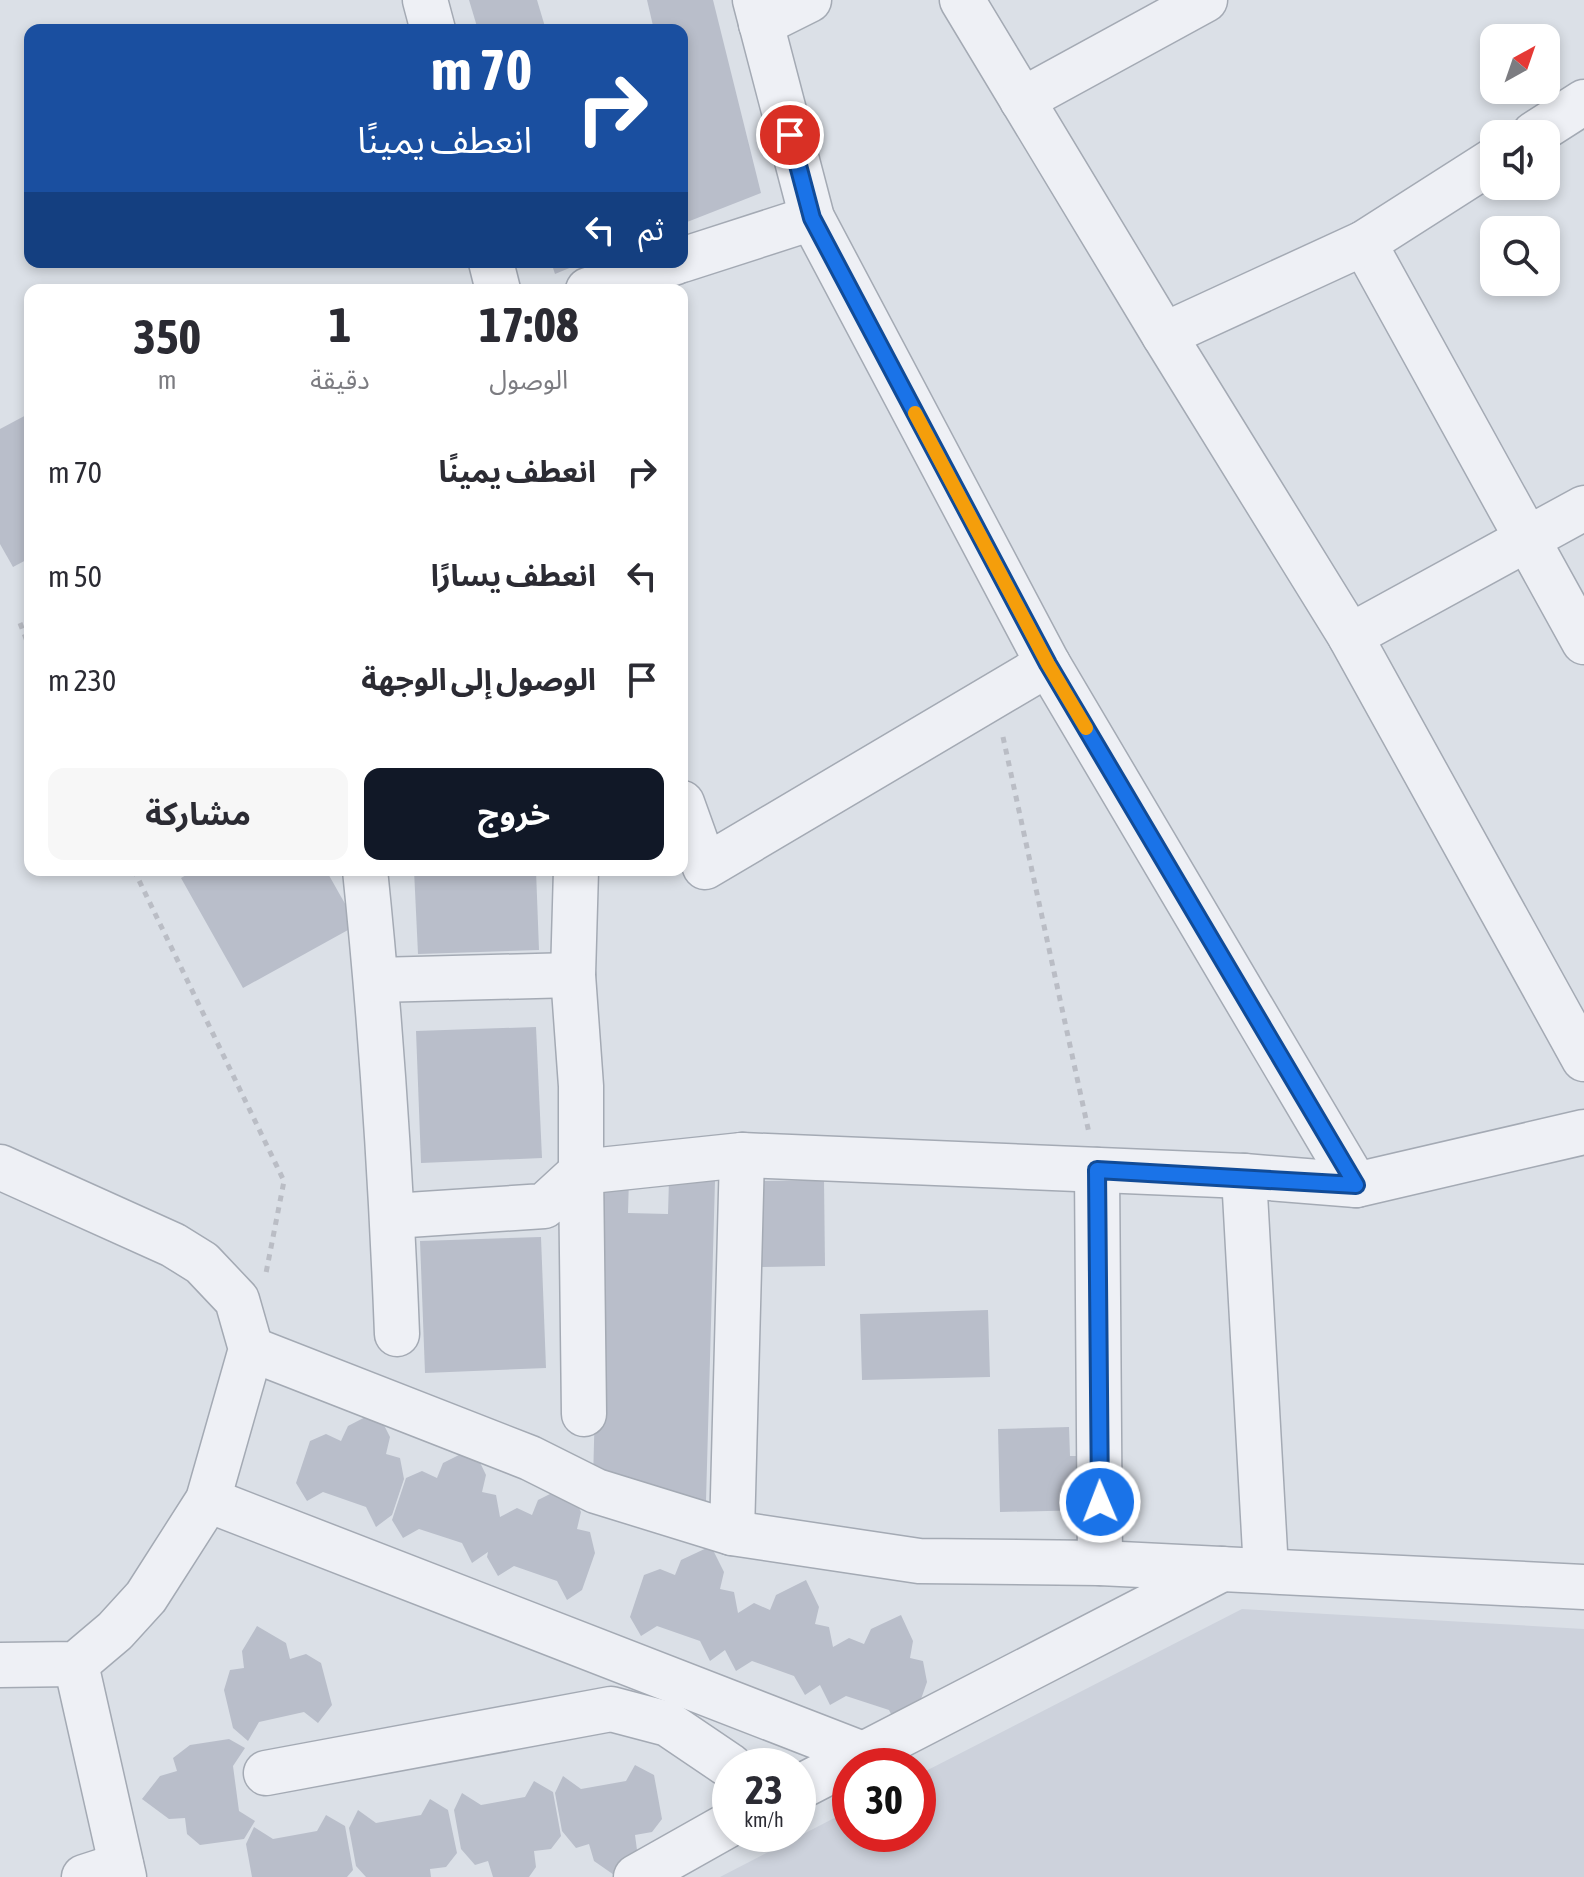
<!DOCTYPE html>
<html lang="ar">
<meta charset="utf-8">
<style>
:root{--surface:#fff;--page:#f7f7f7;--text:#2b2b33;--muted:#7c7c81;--accent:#111827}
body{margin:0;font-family:"Asap Condensed","Noto Sans Arabic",sans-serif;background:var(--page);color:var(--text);direction:rtl;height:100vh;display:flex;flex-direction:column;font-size:30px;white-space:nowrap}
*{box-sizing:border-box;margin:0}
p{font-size:26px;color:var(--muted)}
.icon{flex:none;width:44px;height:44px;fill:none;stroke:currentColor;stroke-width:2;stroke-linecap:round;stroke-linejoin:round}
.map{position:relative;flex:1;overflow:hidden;direction:ltr}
.side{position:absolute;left:24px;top:284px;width:664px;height:592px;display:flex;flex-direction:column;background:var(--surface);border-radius:16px;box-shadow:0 4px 12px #0003;direction:rtl}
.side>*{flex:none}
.guide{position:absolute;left:24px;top:24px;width:664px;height:244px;border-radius:16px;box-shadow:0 4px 12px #0003;direction:rtl;background:#1a4fa0;color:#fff;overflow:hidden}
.needle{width:52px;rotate:40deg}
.fabs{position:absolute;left:1480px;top:24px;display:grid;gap:16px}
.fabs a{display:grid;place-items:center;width:80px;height:80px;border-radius:16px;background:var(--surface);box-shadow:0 4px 12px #0003;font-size:40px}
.speed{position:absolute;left:712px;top:1748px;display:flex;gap:16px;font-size:40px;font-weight:700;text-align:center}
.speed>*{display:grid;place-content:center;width:104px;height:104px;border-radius:50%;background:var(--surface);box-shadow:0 4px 12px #0003;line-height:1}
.speed small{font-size:20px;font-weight:400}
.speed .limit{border:12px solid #d22;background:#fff;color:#111}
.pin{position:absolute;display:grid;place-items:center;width:68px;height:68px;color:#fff;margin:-34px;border:4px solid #fff;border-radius:50%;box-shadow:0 2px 8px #0007}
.me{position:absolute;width:88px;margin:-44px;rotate:359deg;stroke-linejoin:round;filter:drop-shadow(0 0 6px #0008)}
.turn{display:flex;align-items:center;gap:28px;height:168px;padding:0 24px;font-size:36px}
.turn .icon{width:104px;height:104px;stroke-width:2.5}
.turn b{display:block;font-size:56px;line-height:68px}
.then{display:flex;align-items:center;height:76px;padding:0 24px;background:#0003;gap:16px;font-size:30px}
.eta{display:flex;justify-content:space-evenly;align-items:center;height:136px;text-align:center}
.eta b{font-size:48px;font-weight:700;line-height:56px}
.cta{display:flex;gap:16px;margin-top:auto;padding:16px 24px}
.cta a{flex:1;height:92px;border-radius:16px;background:var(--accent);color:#fff;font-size:32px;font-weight:700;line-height:92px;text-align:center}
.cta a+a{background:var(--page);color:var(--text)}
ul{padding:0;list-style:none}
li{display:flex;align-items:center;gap:24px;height:104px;padding:0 24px}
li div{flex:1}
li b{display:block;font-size:30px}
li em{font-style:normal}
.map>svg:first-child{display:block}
.built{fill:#cdd2dc}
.building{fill:#b9beca}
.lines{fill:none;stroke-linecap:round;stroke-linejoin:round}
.minor-casing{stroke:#a4aab4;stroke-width:47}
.path{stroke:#babdc5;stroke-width:5;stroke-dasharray:6 6;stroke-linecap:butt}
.minor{stroke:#eef0f5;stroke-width:44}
.route-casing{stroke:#114b97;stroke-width:20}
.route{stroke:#1a73e8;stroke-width:14}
.slow{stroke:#f59e0b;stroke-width:14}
</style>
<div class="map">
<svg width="1584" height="1877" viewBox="0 0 1584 1877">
<rect width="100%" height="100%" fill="#dbe0e7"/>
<path class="built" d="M 1242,1609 L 1584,1629 L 1584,1877 L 720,1877 L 850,1810 L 850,1834 L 918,1834 L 918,1775 Z"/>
<g class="building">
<path d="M 469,0 L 537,0 L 546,30 L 478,30 Z"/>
<path d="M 647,0 L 713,0 L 761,193 L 682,224 L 682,155 L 685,153 L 682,142 L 682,30 L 654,30 Z"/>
<path d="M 551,262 L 584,262 L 555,274 Z"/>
<path d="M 30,413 L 30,558 L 13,567 L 0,544 L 0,429 Z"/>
<path d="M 195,870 L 326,870 L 357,925 L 243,988 L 181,878 Z"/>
<path d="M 414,870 L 536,870 L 539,950 L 418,954 Z"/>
<path d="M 536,1027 L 542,1158 L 421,1163 L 416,1031 Z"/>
<path d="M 601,1177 L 629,1178 L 628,1213 L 668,1214 L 669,1179 L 715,1181 L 706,1501 L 646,1499 L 647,1483 L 593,1481 Z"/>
<path d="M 824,1180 L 825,1266 L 762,1267 L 760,1181 Z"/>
<path d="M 541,1237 L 546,1368 L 425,1373 L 420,1241 Z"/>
<path d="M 988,1310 L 990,1377 L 862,1380 L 860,1314 Z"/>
<path d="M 377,1411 L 390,1437 L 386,1454 L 400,1458 L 404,1479 L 392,1515 L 376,1527 L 366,1507 L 323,1492 L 307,1501 L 296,1483 L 310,1441 L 326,1434 L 341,1441 L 348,1426 Z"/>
<path d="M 1069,1427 L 1070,1456 L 1088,1456 L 1090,1510 L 1000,1512 L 998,1429 Z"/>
<path d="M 473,1448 L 486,1475 L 482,1492 L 496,1495 L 500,1517 L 517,1508 L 532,1515 L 538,1500 L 568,1485 L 581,1512 L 577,1529 L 590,1532 L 595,1553 L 582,1590 L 567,1600 L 557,1581 L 514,1566 L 498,1576 L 487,1557 L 488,1552 L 472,1563 L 462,1543 L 419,1529 L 403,1538 L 392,1520 L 406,1478 L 422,1471 L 437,1478 L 443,1463 Z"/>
<path d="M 711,1546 L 724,1572 L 720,1589 L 734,1592 L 738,1613 L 754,1603 L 770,1610 L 776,1595 L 806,1580 L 819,1607 L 815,1624 L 829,1627 L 833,1647 L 849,1638 L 864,1644 L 871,1629 L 901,1615 L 913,1641 L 910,1658 L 923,1661 L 927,1682 L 914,1719 L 899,1730 L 889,1710 L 846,1696 L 830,1705 L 820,1685 L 805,1695 L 794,1676 L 752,1661 L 736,1671 L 725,1650 L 710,1661 L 700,1641 L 657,1626 L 641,1636 L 630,1617 L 644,1575 L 660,1569 L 675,1575 L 681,1560 Z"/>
<path d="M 257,1626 L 286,1643 L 290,1659 L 306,1654 L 321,1663 L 332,1705 L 318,1723 L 304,1712 L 259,1722 L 248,1741 L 233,1728 L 224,1690 L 230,1670 L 244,1668 L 242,1651 Z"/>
<path d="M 229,1739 L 245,1748 L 233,1766 L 239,1811 L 255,1821 L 244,1839 L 200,1845 L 187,1834 L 185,1818 L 169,1819 L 142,1799 L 160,1776 L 177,1771 L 173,1758 L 190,1745 Z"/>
<path d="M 635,1765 L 654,1775 L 662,1819 L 652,1832 L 635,1835 L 637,1850 L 617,1877 L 594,1861 L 589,1844 L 576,1848 L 562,1831 L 555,1793 L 563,1776 L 581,1789 L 626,1781 Z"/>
<path d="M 534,1781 L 553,1792 L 561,1836 L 551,1849 L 534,1851 L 536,1867 L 529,1877 L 493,1877 L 488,1861 L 475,1865 L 461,1849 L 454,1810 L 462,1793 L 481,1805 L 525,1797 Z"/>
<path d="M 430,1799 L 448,1810 L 457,1853 L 446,1867 L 430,1869 L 431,1877 L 366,1877 L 356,1866 L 349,1828 L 358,1810 L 376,1823 L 421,1815 Z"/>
<path d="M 326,1815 L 345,1826 L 353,1870 L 347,1877 L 252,1877 L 246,1844 L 254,1827 L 273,1839 L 317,1831 Z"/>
</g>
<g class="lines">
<defs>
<g id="minor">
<path d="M 425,0 L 433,30"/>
<path d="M 755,0 L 812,218 L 1048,664 L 1356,1185"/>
<path d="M 962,0 L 1164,335 L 1350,636 L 1584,1059"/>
<path d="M 761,24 L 809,0"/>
<path d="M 1022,100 L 1205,0"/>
<path d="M 1534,134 L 1584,102"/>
<path d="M 1364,243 L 1584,642"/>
<path d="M 682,260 L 812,218"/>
<path d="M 491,262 L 498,290"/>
<path d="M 588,290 L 676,262"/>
<path d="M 1164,335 L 1364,243 L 1494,160"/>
<path d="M 1350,636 L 1584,508"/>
<path d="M 682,803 L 705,867 L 1048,664"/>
<path d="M 365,870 C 381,1024 391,1179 397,1334"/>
<path d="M 576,870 L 573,975 L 581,1086 L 581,1172 L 742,1155 L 1244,1176 L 1356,1185 L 1584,1132"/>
<path d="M 376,980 L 573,975"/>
<path d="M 0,1167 L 173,1245 L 202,1263 L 237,1300 L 251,1349 L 208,1500 L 146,1597 L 115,1631 L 76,1664 L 0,1665"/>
<path d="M 1097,1170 L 1100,1563"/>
<path d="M 1244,1176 L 1266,1570"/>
<path d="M 393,1216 L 544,1206 L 581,1172 L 584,1414"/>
<path d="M 251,1349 L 530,1458 L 596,1491 L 732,1533 L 919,1561 L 1100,1563 L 1584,1587"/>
<path d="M 208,1500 L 865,1755"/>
<path d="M 732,1533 L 742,1155"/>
<path d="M 76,1664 L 124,1877"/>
<path d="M 266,1773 L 611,1709 L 668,1724 L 730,1766"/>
<path d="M 798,1788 L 1222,1569"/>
<path d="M 84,1877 L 121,1865"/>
<path d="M 636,1877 L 730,1824"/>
</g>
</defs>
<use href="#minor" class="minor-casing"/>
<g class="path">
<path d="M 20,623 L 30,649"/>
<path d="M 1003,737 L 1089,1133"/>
<path d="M 134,870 L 284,1181 L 266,1273"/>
</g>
<use href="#minor" class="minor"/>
</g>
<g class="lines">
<defs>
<path id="route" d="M 790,135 L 812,218 L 1048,664 L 1356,1185 L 1097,1170 L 1100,1502"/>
</defs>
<use href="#route" class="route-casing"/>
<use href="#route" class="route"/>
<path class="slow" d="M 915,413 L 1048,664 L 1086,728"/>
</g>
</svg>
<div class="fabs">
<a><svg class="needle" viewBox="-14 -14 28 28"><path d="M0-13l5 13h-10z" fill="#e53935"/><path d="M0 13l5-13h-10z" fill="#7c7c81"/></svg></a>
<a><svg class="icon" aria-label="sound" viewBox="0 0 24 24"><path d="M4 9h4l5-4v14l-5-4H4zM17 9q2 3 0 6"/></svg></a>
<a><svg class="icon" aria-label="search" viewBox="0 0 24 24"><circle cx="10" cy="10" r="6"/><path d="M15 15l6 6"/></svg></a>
</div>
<div class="speed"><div>23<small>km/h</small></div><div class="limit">30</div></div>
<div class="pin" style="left:790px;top:135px;background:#d93025"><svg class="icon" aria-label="arrive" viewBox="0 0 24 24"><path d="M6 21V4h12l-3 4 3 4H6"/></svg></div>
<svg class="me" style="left:1100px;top:1502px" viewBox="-20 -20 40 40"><circle r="17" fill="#1a73e8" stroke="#fff" stroke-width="3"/><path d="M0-11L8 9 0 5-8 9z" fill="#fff"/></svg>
<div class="guide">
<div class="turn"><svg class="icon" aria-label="right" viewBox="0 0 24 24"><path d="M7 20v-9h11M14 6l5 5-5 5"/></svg><div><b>70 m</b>انعطف يمينًا</div></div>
<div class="then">ثم<svg class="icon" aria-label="left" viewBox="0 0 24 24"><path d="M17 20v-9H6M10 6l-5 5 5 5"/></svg></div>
</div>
<section class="side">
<div class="eta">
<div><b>17:08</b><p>الوصول</p></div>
<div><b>1</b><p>دقيقة</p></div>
<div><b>350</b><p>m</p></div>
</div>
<ul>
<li><svg class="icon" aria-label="right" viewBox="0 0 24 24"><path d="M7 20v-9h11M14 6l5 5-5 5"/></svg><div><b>انعطف يمينًا</b></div><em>70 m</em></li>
<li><svg class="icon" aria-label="left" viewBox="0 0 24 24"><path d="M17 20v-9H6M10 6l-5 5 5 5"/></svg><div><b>انعطف يسارًا</b></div><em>50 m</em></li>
<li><svg class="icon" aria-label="arrive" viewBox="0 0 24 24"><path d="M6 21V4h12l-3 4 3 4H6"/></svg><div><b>الوصول إلى الوجهة</b></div><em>230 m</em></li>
</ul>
<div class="cta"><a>خروج</a><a>مشاركة</a></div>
</section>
</div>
